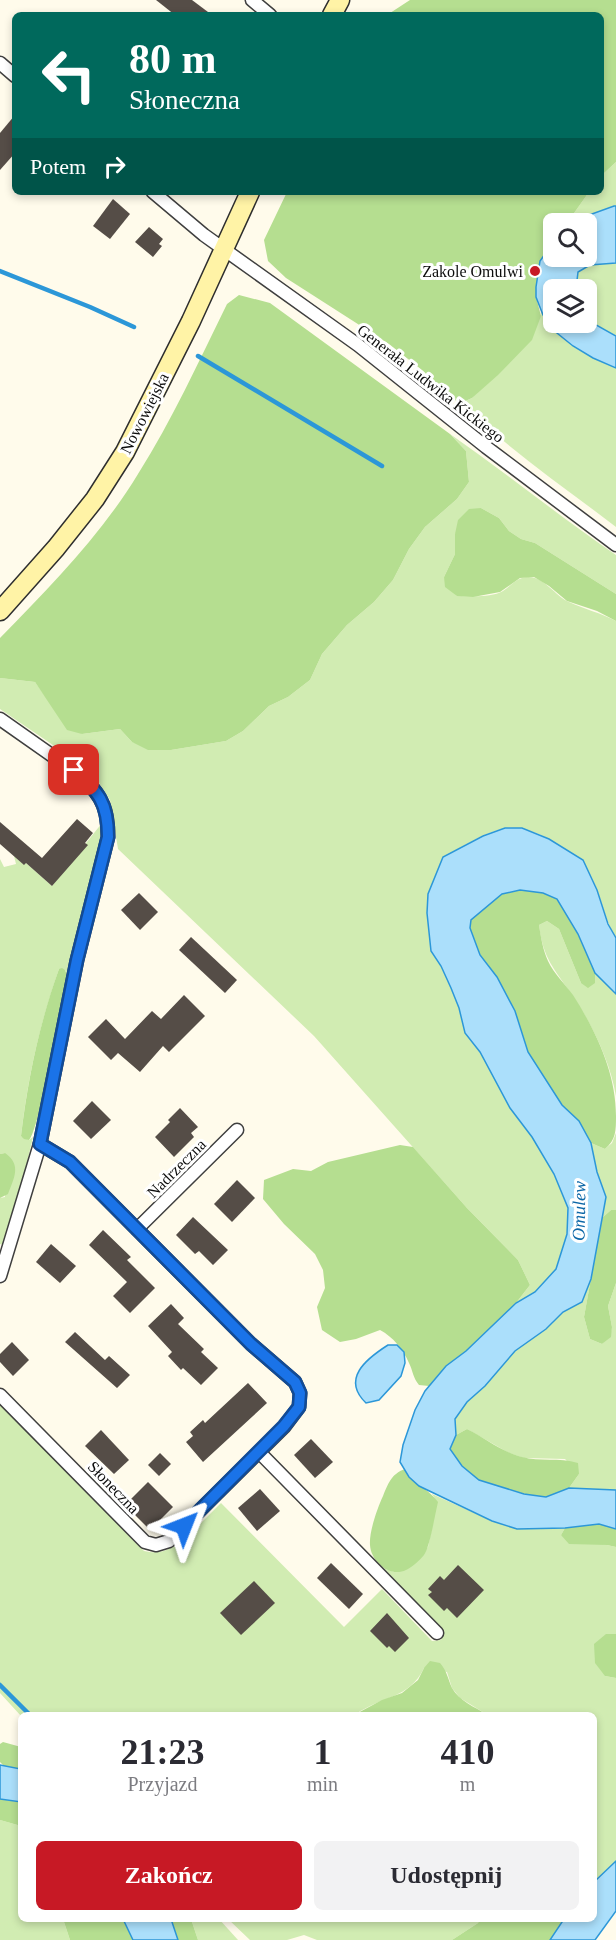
<!DOCTYPE html>
<html lang="pl">
<meta charset="utf-8">
<style>
:root{--surface:#fff;--page:#f2f2f3;--text:#2b2b33;--muted:#7c7c81;--accent:#c71925}
body{margin:0;font-family:"Times New Roman",serif;background:var(--page);color:var(--text);height:100vh;display:flex;flex-direction:column;font-size:22px;white-space:nowrap}
*{box-sizing:border-box;margin:0}
p{font-size:20px;color:var(--muted)}
.icon{flex:none;width:33px;height:33px;fill:none;stroke:currentColor;stroke-width:2;stroke-linecap:round;stroke-linejoin:round}
.map{position:relative;flex:1;overflow:hidden}
.sheet{position:absolute;left:18px;top:1712px;width:579px;height:210px;display:flex;flex-direction:column;background:var(--surface);border-radius:9px;box-shadow:0 3px 9px #0003}
.sheet>*{flex:none}
.banner{position:absolute;left:12px;top:12px;width:592px;height:183px;border-radius:9px;box-shadow:0 3px 9px #0003;background:#00695c;color:#fff;overflow:hidden}
.controls{position:absolute;left:543px;top:213px;display:grid;gap:12px}
.controls a{display:grid;place-items:center;width:54px;height:54px;border-radius:9px;background:var(--surface);box-shadow:0 3px 9px #0003;font-size:30px}
.pin{position:absolute;display:grid;place-items:center;width:51px;height:51px;color:#fff;margin:-26px;border-radius:12px;box-shadow:0 3px 9px #0006}
.me{position:absolute;width:66px;margin:-33px;rotate:45deg;stroke-linejoin:round;filter:drop-shadow(0 0 4px #0008)}
.turn{display:flex;align-items:center;gap:21px;height:126px;padding:0 18px;font-size:27px}
.turn .icon{width:78px;height:78px;stroke-width:2.5}
.turn b{display:block;font-size:42px;line-height:51px}
.then{display:flex;align-items:center;height:57px;padding:0 18px;background:#0003;gap:12px;font-size:22px}
.eta{display:flex;justify-content:space-evenly;align-items:center;height:102px;text-align:center}
.eta b{font-size:36px;font-weight:600;line-height:42px}
.action{display:flex;gap:12px;margin-top:auto;padding:12px 18px}
.action a{flex:1;height:69px;border-radius:9px;background:var(--accent);color:#fff;font-size:24px;font-weight:600;line-height:69px;text-align:center}
.action a+a{background:var(--page);color:var(--text)}
.map>svg:first-child{display:block}
.green{fill:#d1ecb2}
.forest{fill:#b5de90}
.water{fill:#abdffb;stroke:#2c97d8;stroke-width:1.5}
.lines{fill:none;stroke-linecap:round;stroke-linejoin:round}
.stream{stroke:#2c97d8;stroke-width:4.5}
.building{fill:#554d47}
.minor-casing{stroke:#3f3f3f;stroke-width:15}
.secondary-casing{stroke:#2e2e2e;stroke-width:21}
.minor{stroke:#fff;stroke-width:12}
.secondary{stroke:#fff3a6;stroke-width:18}
.route-casing{stroke:#114b97;stroke-width:15}
.route{stroke:#1a73e8;stroke-width:10}
.poi-dot{fill:#c71925;stroke:#fff;stroke-width:2}
.labels{text-anchor:middle;stroke-width:6;stroke-linejoin:round;paint-order:stroke}
.poi-label{font-size:16px;fill:#0c0c0c;stroke:#fff;text-anchor:end}
.street-label{font-size:16px;fill:#0c0c0c;stroke:#fff}
.water-label{font-size:18px;font-style:italic;fill:#0c67a7;stroke:#fff}
</style>
<div class="map">
<svg width="616" height="1940" viewBox="0 0 616 1940">
<rect width="100%" height="100%" fill="#fffbeb"/>
<g class="green">
<path d="M 616,162 L 616,206 L 567,223 L 589,192 L 602,192 L 602,175 Z"/>
<path d="M 609,262 L 616,263 L 616,336 C 585,319 587,325 586,290 L 576,289 L 578,272 L 590,265 Z"/>
<path d="M 541,310 L 552,329 L 616,368 L 616,527 C 564,487 508,449 461,403 L 472,398 L 541,316 Z"/>
<path d="M 450,434 C 506,473 559,516 616,555 L 616,594 L 535,543 L 521,539 L 509,531 L 499,518 L 481,508 L 455,534 L 455,554 L 444,577 L 457,596 C 471,596 491,598 503,591 C 509,587 515,580 522,578 C 542,572 553,595 569,602 C 584,609 601,613 616,621 L 616,938 C 604,919 602,897 592,878 C 579,853 535,825 507,828 C 485,831 463,847 443,857 L 428,894 L 431,951 L 441,966 L 451,988 L 459,1008 L 465,1033 L 480,1052 L 510,1108 L 532,1137 L 554,1174 L 568,1208 L 567,1233 L 556,1269 L 535,1292 L 516,1303 L 530,1285 L 518,1260 L 467,1208 L 314,1036 L 118,849 L 110,800 L 99,783 L 75,760 L 0,709 L 0,678 L 35,682 L 45,696 L 82,734 L 120,729 L 132,742 L 171,750 L 226,741 L 243,731 L 269,706 L 288,697 L 310,680 L 322,654 L 347,625 L 374,602 L 393,580 L 409,549 L 425,527 L 457,499 L 469,482 L 466,451 Z"/>
<path d="M 102,823 L 100,841 L 67,975 L 65,970 L 59,969 C 39,1027 28,1076 21,1136 L 29,1140 L 33,1137 L 19,1197 L 3,1245 L 0,1244 L 0,1198 L 5,1197 L 5,1153 L 0,1154 L 0,859 L 4,867 L 16,864 L 14,856 L 23,864 L 26,863 L 52,886 Z"/>
<path d="M 547,921 L 559,929 L 581,983 L 595,983 L 595,973 L 616,994 L 616,1096 C 610,1061 592,1024 572,995 C 554,968 543,959 539,925 Z"/>
<path d="M 616,1133 L 616,1210 L 611,1210 L 602,1218 L 606,1197 L 597,1172 L 591,1143 L 605,1149 L 612,1143 Z"/>
<path d="M 591,1279 L 584,1317 L 590,1339 L 602,1344 L 610,1337 L 612,1327 L 608,1306 L 616,1283 L 616,1490 L 569,1488 L 579,1474 L 565,1459 L 524,1458 L 509,1453 L 467,1429 L 456,1435 L 455,1419 L 467,1402 L 485,1386 L 515,1351 L 546,1329 L 563,1312 L 582,1302 Z"/>
<path d="M 0,1404 L 144,1551 C 167,1556 169,1544 185,1545 L 196,1534 L 196,1528 L 221,1503 L 344,1627 L 382,1589 L 432,1641 L 441,1640 L 443,1634 L 440,1627 L 383,1568 L 394,1572 L 428,1547 L 437,1502 L 432,1494 L 492,1521 L 517,1529 L 565,1528 L 561,1535 L 616,1547 L 616,1634 L 606,1634 L 605,1676 L 616,1678 L 616,1861 L 594,1882 L 594,1714 L 486,1714 L 460,1698 L 452,1688 L 447,1672 L 424,1668 C 409,1699 382,1696 356,1714 L 21,1716 L 0,1693 Z"/>
<path d="M 0,1820 L 21,1826 L 21,1918 L 63,1919 L 70,1940 L 0,1940 Z"/>
<path d="M 191,1919 L 219,1919 L 238,1940 L 198,1940 Z"/>
<path d="M 228,1919 L 480,1918 L 480,1919 L 478,1923 L 452,1940 L 317,1940 L 304,1935 L 287,1940 L 250,1940 Z"/>
</g>
<g class="forest">
<path d="M 410,0 L 616,0 L 616,162 L 602,175 L 602,15 L 387,15 Z"/>
<path d="M 287,192 L 589,192 L 567,223 L 554,224 L 553,243 L 540,261 L 536,297 L 541,316 L 532,340 L 498,375 L 472,398 L 461,403 L 451,398 L 422,370 L 389,344 L 286,278 L 268,261 L 264,240 Z"/>
<path d="M 239,295 L 270,303 L 450,434 L 466,451 L 469,482 L 457,499 L 425,527 L 409,549 L 393,580 L 374,602 L 347,625 L 322,654 L 310,680 L 288,697 L 269,706 L 243,731 L 226,741 L 171,750 L 148,750 L 132,742 L 120,729 L 82,734 L 67,730 L 35,682 L 0,678 L 0,638 C 50,587 101,535 138,474 C 172,420 199,361 227,304 Z"/>
<path d="M 481,508 L 499,518 L 509,531 L 521,539 L 535,543 L 616,594 L 616,621 L 597,611 L 567,601 L 549,586 L 534,577 L 520,578 L 500,592 L 473,597 L 457,596 L 445,587 L 444,577 L 455,554 L 455,534 L 458,520 L 469,509 Z"/>
<path d="M 520,890 L 543,893 L 557,899 L 578,934 L 595,973 L 595,983 L 588,988 L 581,983 L 559,929 L 547,921 L 539,925 C 541,938 543,950 548,961 C 554,974 565,984 573,995 C 596,1031 616,1073 616,1116 C 616,1130 616,1140 605,1149 L 591,1143 L 579,1121 L 562,1105 L 543,1079 L 528,1052 L 515,1011 L 497,977 L 480,955 L 470,928 L 471,920 L 502,894 Z"/>
<path d="M 62,968 L 65,970 L 67,975 C 63,997 39,1132 29,1140 L 24,1139 L 21,1136 C 28,1078 39,1025 59,969 Z"/>
<path d="M 400,1145 L 413,1147 L 467,1208 L 518,1260 L 530,1285 L 516,1303 L 466,1351 L 446,1366 L 429,1386 L 419,1385 C 413,1378 413,1371 409,1363 C 403,1349 393,1337 380,1330 L 356,1339 L 340,1342 L 322,1330 L 317,1307 L 325,1288 L 323,1270 L 315,1254 L 284,1224 L 263,1199 L 264,1180 L 293,1169 L 311,1171 L 328,1162 Z"/>
<path d="M 5,1153 C 22,1165 14,1178 8,1194 L 0,1198 L 0,1154 Z"/>
<path d="M 611,1210 L 616,1210 L 616,1283 L 608,1306 L 612,1327 L 611,1337 L 602,1344 L 590,1339 L 584,1317 L 602,1218 Z"/>
<path d="M 467,1429 C 485,1438 502,1452 522,1457 C 540,1462 559,1457 578,1463 L 579,1474 L 569,1488 L 546,1497 L 524,1494 L 479,1480 L 462,1466 L 450,1449 L 456,1435 Z"/>
<path d="M 405,1469 C 414,1485 428,1488 438,1502 C 435,1514 430,1547 424,1555 C 420,1560 411,1568 406,1570 C 390,1578 371,1562 370,1545 C 369,1532 377,1509 383,1496 C 388,1484 391,1474 405,1469 Z"/>
<path d="M 599,1524 L 616,1529 L 616,1547 L 607,1545 L 569,1544 L 561,1535 L 565,1528 Z"/>
<path d="M 606,1634 L 616,1634 L 616,1678 L 605,1676 L 595,1663 L 594,1644 Z"/>
<path d="M 430,1661 L 440,1663 C 447,1671 448,1679 452,1688 C 459,1701 475,1707 486,1714 L 356,1714 L 382,1700 L 402,1693 L 418,1680 L 424,1668 Z"/>
<path d="M 3,1742 L 21,1747 L 21,1769 L 4,1766 L 0,1762 L 0,1744 Z"/>
<path d="M 0,1799 L 21,1802 L 21,1826 L 0,1820 Z"/>
<path d="M 63,1919 L 123,1919 L 133,1940 L 70,1940 Z"/>
<path d="M 171,1919 L 191,1919 L 198,1940 L 178,1940 Z"/>
<path d="M 480,1919 L 564,1919 L 550,1940 L 452,1940 L 478,1923 Z"/>
</g>
<g class="water">
<path d="M 614,206 L 616,206 L 616,263 L 590,265 L 578,272 L 576,289 L 554,290 L 554,322 L 586,322 L 587,317 L 589,321 L 616,336 L 616,368 L 593,358 L 573,346 L 552,329 L 543,315 L 536,297 L 536,287 L 540,261 L 553,243 L 554,256 L 586,256 L 586,224 L 567,223 Z"/>
<path d="M 505,828 L 522,828 L 549,839 L 583,860 L 597,890 L 608,924 L 616,938 L 616,994 L 595,973 L 578,934 L 557,899 L 543,893 L 520,890 L 502,894 L 471,920 L 470,928 L 480,955 L 497,977 L 515,1011 L 528,1052 L 562,1105 L 579,1121 L 591,1143 L 597,1172 L 606,1197 L 591,1279 L 582,1302 L 563,1312 L 546,1329 L 515,1351 L 485,1386 L 467,1402 L 455,1419 L 456,1435 L 450,1449 L 462,1466 L 479,1480 L 524,1494 L 546,1497 L 569,1488 L 616,1490 L 616,1529 L 599,1524 L 565,1528 L 517,1529 L 492,1521 L 419,1486 L 409,1477 L 400,1462 L 403,1445 L 415,1410 L 425,1391 L 446,1366 L 466,1351 L 516,1303 L 535,1292 L 556,1269 L 567,1234 L 568,1208 L 554,1174 L 532,1137 L 510,1108 L 480,1052 L 465,1033 L 459,1008 L 451,988 L 441,966 L 431,951 L 427,913 L 428,894 L 443,857 L 483,836 Z"/>
<path d="M 388,1345 L 397,1345 L 404,1352 L 405,1363 L 401,1376 L 379,1400 L 366,1403 C 341,1379 366,1359 388,1345 Z"/>
<path d="M 0,1765 L 21,1769 L 21,1802 L 0,1799 Z"/>
<path d="M 616,1861 L 616,1911 L 595,1940 L 550,1940 L 564,1919 L 594,1918 L 594,1882 Z"/>
<path d="M 123,1919 L 171,1919 L 178,1940 L 133,1940 Z"/>
</g>
<g class="lines">
<g class="stream">
<path d="M 0,271 L 90,307 L 134,327"/>
<path d="M 198,356 L 382,466"/>
<path d="M 0,1685 L 29,1714"/>
</g>
</g>
<g class="building">
<path d="M 156,0 L 192,0 L 212,15 L 175,15 Z"/>
<path d="M 15,115 L 15,153 L 0,170 L 0,133 Z"/>
<path d="M 113,199 L 130,214 L 110,239 L 93,226 Z"/>
<path d="M 149,227 L 163,239 L 159,244 L 162,246 L 153,257 L 135,242 Z"/>
<path d="M 77,819 L 93,833 L 85,843 L 88,845 L 52,886 L 26,863 L 24,865 L 0,844 L 0,822 L 42,858 Z"/>
<path d="M 139,893 L 158,912 L 140,930 L 121,910 Z"/>
<path d="M 191,937 L 237,980 L 225,993 L 179,950 Z"/>
<path d="M 184,995 L 205,1016 L 169,1052 L 163,1046 L 140,1072 L 118,1053 L 111,1060 L 88,1037 L 106,1019 L 125,1039 L 152,1011 L 161,1019 Z"/>
<path d="M 92,1101 L 111,1120 L 91,1139 L 73,1121 Z"/>
<path d="M 180,1108 L 198,1127 L 191,1133 L 194,1137 L 174,1157 L 155,1137 L 170,1122 L 168,1120 Z"/>
<path d="M 237,1180 L 255,1198 L 232,1222 L 214,1204 Z"/>
<path d="M 193,1217 L 228,1250 L 213,1265 L 199,1251 L 195,1254 L 176,1235 Z"/>
<path d="M 103,1230 L 131,1257 L 127,1260 L 155,1288 L 130,1313 L 113,1296 L 127,1282 L 89,1245 Z"/>
<path d="M 51,1244 L 76,1266 L 60,1283 L 36,1262 Z"/>
<path d="M 171,1304 L 184,1318 L 178,1324 L 204,1349 L 201,1352 L 218,1368 L 201,1385 L 183,1368 L 181,1370 L 168,1356 L 172,1352 L 148,1326 Z"/>
<path d="M 75,1332 L 105,1360 L 109,1356 L 130,1375 L 117,1388 L 65,1342 Z"/>
<path d="M 12,1342 L 29,1360 L 13,1376 L 0,1362 L 0,1354 Z"/>
<path d="M 248,1383 L 267,1403 L 203,1462 L 186,1442 L 193,1436 L 190,1432 L 203,1420 L 205,1423 Z"/>
<path d="M 101,1430 L 129,1460 L 114,1474 L 85,1446 Z"/>
<path d="M 311,1439 L 333,1462 L 315,1478 L 294,1455 Z"/>
<path d="M 160,1453 L 171,1464 L 159,1476 L 148,1465 Z"/>
<path d="M 148,1482 L 173,1507 L 150,1530 L 125,1505 Z"/>
<path d="M 260,1489 L 280,1511 L 257,1531 L 238,1508 Z"/>
<path d="M 331,1563 L 363,1594 L 349,1609 L 317,1578 Z"/>
<path d="M 458,1565 L 484,1590 L 457,1618 L 447,1608 L 444,1611 L 428,1595 L 432,1592 L 428,1589 L 440,1576 L 444,1580 Z"/>
<path d="M 254,1581 L 275,1603 L 241,1635 L 220,1613 Z"/>
<path d="M 387,1613 L 409,1638 L 395,1652 L 389,1646 L 387,1648 L 370,1631 Z"/>
</g>
<g class="lines">
<defs>
<g id="minor">
<path d="M 252,0 L 270,15"/>
<path d="M 0,63 L 15,76"/>
<path d="M 153,192 L 204,235 L 358,345 L 486,447 L 616,545"/>
<path d="M 0,719 L 84,778 C 103,798 108,810 108,837 L 77,960 L 40,1144 L 0,1276"/>
<path d="M 137,1229 L 237,1130"/>
<path d="M 0,1395 L 145,1542 L 156,1545 L 169,1541 L 284,1427 L 299,1407 L 300,1393 L 295,1382 L 251,1344 L 70,1162 L 40,1144"/>
<path d="M 259,1452 L 437,1633"/>
</g>
<g id="secondary">
<path d="M 332,15 L 340,0"/>
<path d="M 0,611 L 56,548 L 95,499 L 125,452 L 191,321 L 250,192"/>
</g>
</defs>
<use href="#minor" class="minor-casing"/>
<use href="#secondary" class="secondary-casing"/>
<use href="#minor" class="minor"/>
<use href="#secondary" class="secondary"/>
</g>
<g class="lines">
<defs>
<path id="route" d="M 74,770 C 99,792 108,803 108,837 L 77,960 L 40,1144 L 70,1162 L 251,1344 L 295,1382 L 300,1393 L 299,1407 L 284,1426 L 184,1526"/>
</defs>
<use href="#route" class="route-casing"/>
<use href="#route" class="route"/>
</g>
<circle class="poi-dot" cx="535" cy="271" r="6"/>
<g class="labels">
<g class="poi-label">
<text x="523" y="277">Zakole Omulwi</text>
</g>
<g class="street-label">
<text transform="translate(431 383) rotate(38)" y="6">Generała Ludwika Kickiego</text>
<text transform="translate(144 413) rotate(-63)" y="6">Nowowiejska</text>
<text transform="translate(176 1168) rotate(-45)" y="6">Nadrzeczna</text>
<text transform="translate(114 1487) rotate(46)" y="6">Słoneczna</text>
</g>
<g class="water-label">
<text transform="translate(579 1211) rotate(-89)" y="6">Omulew</text>
</g>
</g>
</svg>
<div class="controls">
<a><svg class="icon" aria-label="search" viewBox="0 0 24 24"><circle cx="10" cy="10" r="6"/><path d="M15 15l6 6"/></svg></a>
<a><svg class="icon" aria-label="layers" viewBox="0 0 24 24"><path d="M12 4l9 5-9 5-9-5zM3 14l9 5 9-5"/></svg></a>
</div>
<div class="pin" style="left:74px;top:770px;background:#d93025"><svg class="icon" aria-label="arrive" viewBox="0 0 24 24"><path d="M6 21V4h12l-3 4 3 4H6"/></svg></div>
<svg class="me" style="left:184px;top:1526px" viewBox="-20 -20 40 40"><path d="M0-17L14 15 0 8-14 15z" fill="#1a73e8" stroke="#fff" stroke-width="4"/></svg>
<div class="banner">
<div class="turn"><svg class="icon" aria-label="left" viewBox="0 0 24 24"><path d="M17 20v-9H6M10 6l-5 5 5 5"/></svg><div><b>80 m</b>Słoneczna</div></div>
<div class="then">Potem<svg class="icon" aria-label="right" viewBox="0 0 24 24"><path d="M7 20v-9h11M14 6l5 5-5 5"/></svg></div>
</div>
<section class="sheet">
<div class="eta">
<div><b>21:23</b><p>Przyjazd</p></div>
<div><b>1</b><p>min</p></div>
<div><b>410</b><p>m</p></div>
</div>
<div class="action"><a>Zakończ</a><a>Udostępnij</a></div>
</section>
</div>
